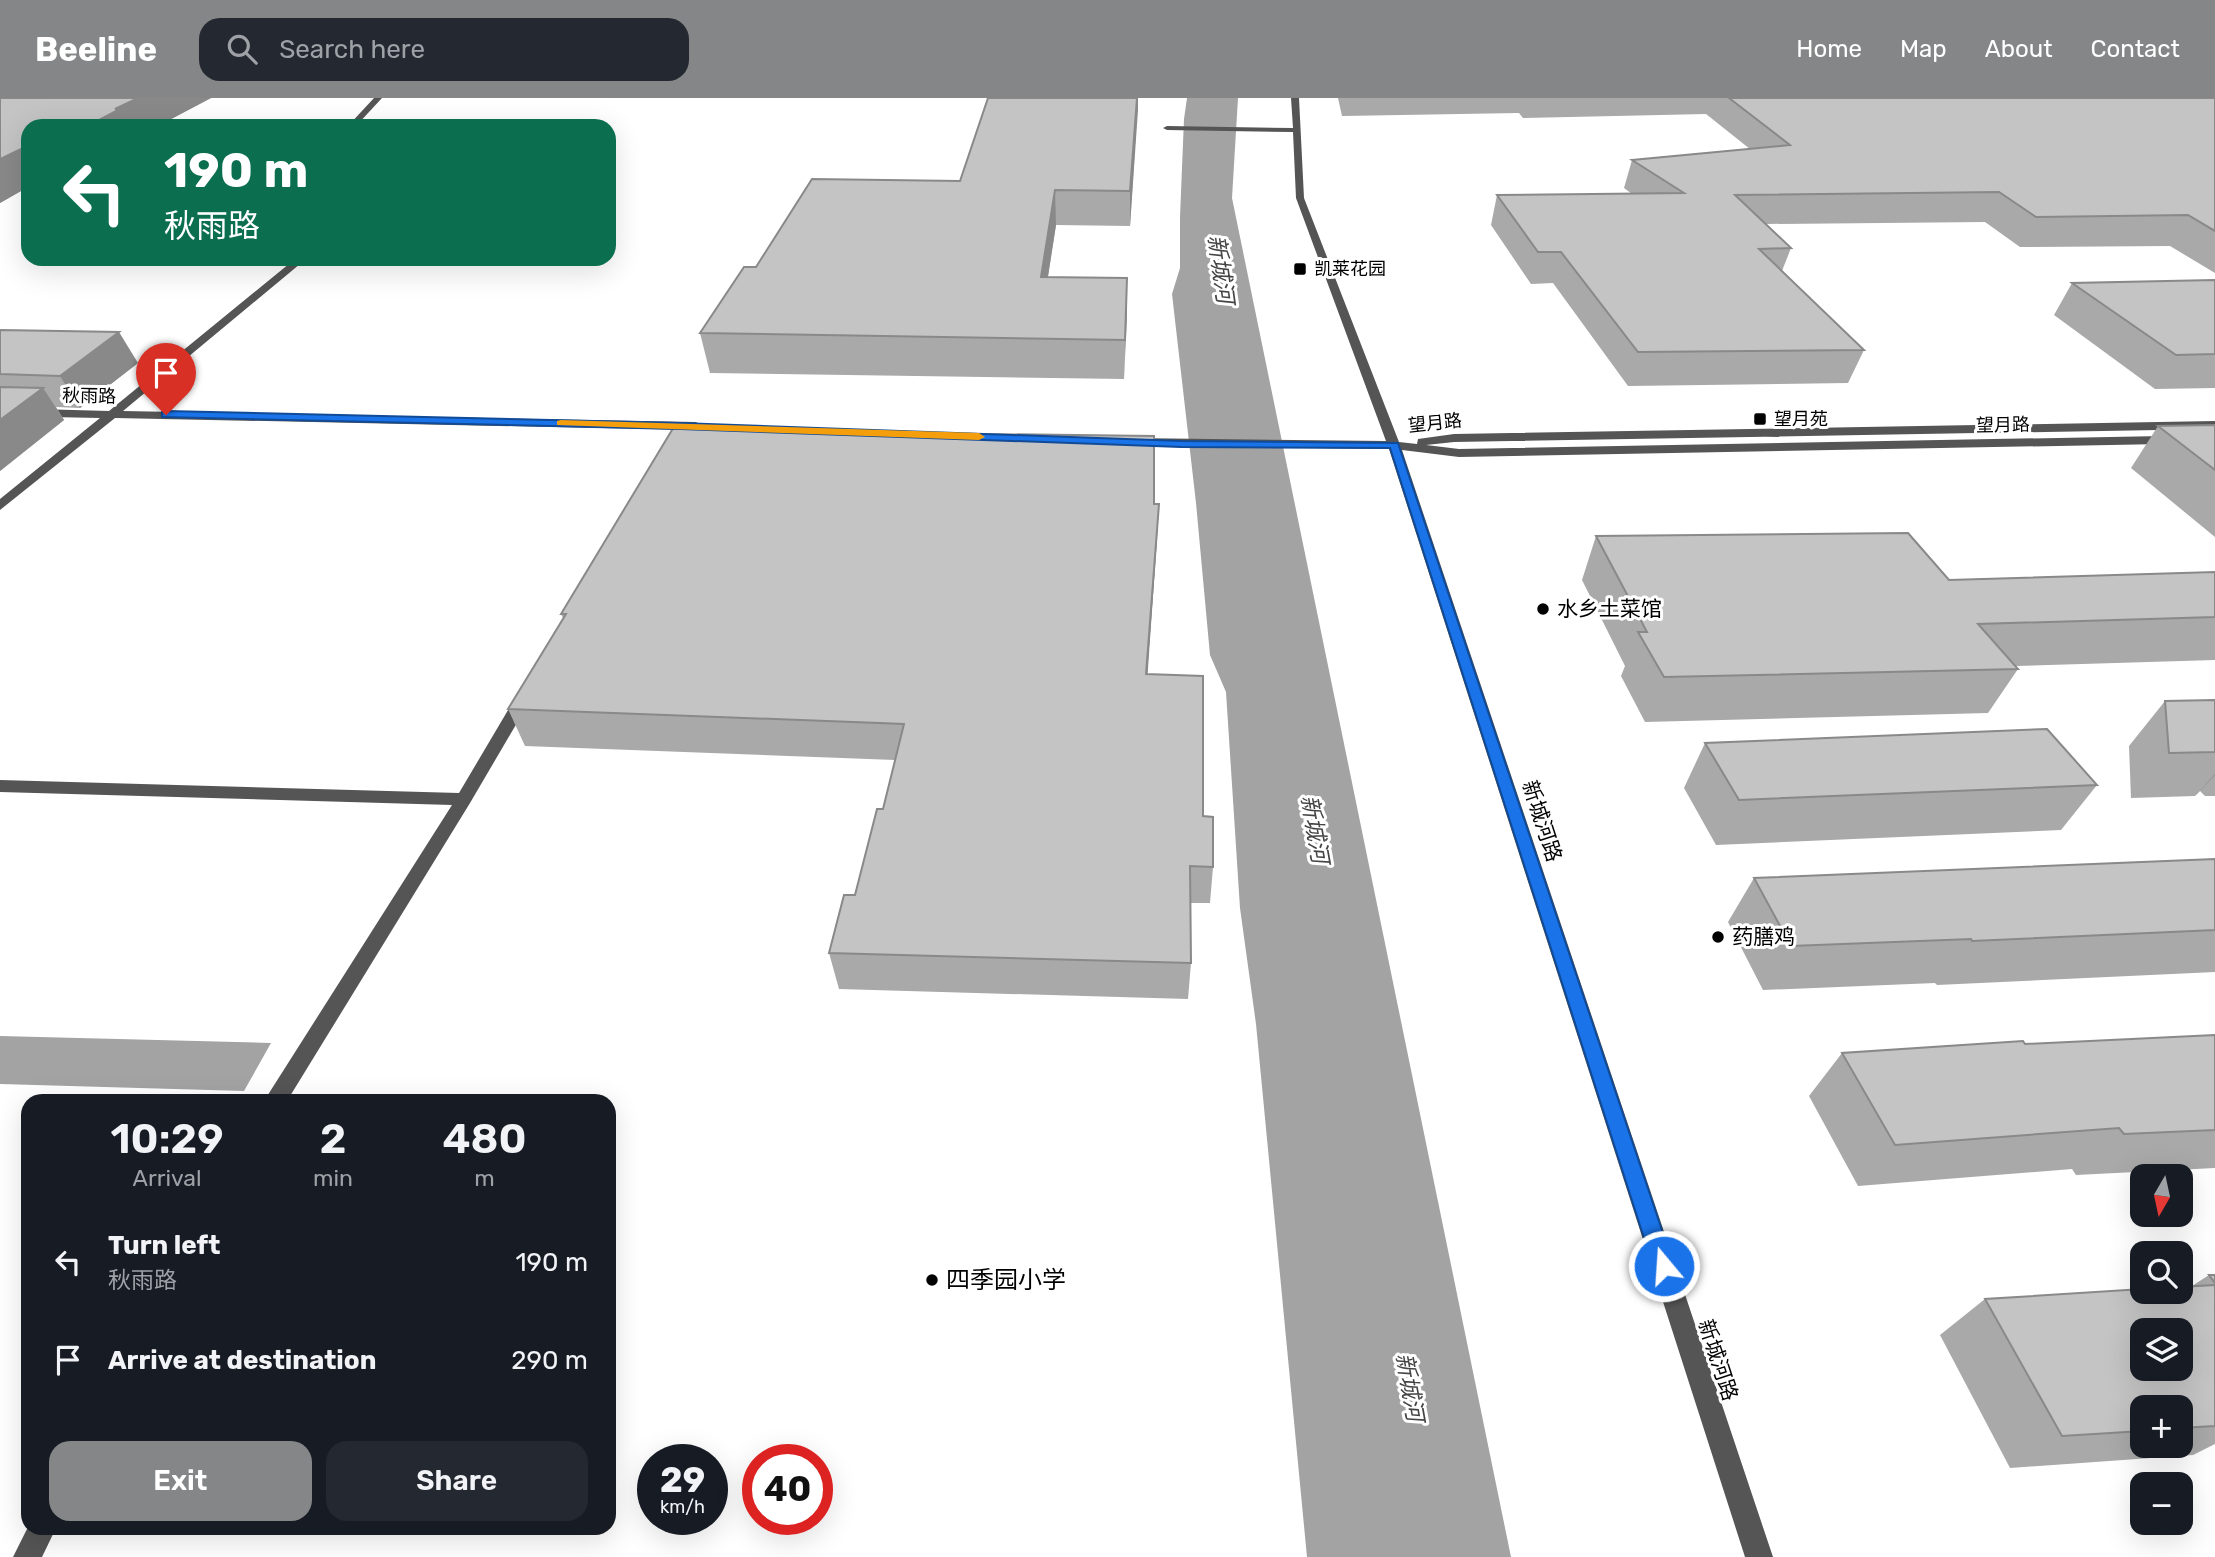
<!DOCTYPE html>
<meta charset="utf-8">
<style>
:root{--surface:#171b24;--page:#242831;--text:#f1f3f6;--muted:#9ea1a6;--accent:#858687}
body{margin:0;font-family:Rubik,"Noto Sans SC",sans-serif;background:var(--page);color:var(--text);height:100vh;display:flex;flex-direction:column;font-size:26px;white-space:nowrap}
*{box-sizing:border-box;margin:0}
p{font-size:23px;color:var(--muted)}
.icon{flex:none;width:38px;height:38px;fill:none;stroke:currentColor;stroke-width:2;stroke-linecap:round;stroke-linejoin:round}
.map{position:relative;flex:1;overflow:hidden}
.panel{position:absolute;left:21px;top:996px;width:595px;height:441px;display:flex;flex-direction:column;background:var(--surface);border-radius:21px;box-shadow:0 7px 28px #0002}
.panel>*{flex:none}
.banner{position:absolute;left:21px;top:21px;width:595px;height:147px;border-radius:21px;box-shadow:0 7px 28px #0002;background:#0b6e4f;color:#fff;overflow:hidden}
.needle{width:46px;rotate:189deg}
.fabs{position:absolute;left:2130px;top:1066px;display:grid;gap:14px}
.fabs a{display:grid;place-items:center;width:63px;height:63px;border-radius:14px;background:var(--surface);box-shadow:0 7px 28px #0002;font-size:35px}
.speed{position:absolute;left:637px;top:1346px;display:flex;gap:14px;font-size:35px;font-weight:700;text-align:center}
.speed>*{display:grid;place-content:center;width:91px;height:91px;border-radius:50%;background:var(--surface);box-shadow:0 7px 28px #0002;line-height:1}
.speed small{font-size:18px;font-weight:400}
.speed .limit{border:10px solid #d22;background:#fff;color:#111}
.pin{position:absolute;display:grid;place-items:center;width:60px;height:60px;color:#fff;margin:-72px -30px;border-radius:50% 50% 50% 0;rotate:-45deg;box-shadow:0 0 7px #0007}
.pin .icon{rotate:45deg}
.me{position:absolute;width:77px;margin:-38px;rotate:342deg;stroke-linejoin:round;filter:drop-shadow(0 0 5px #0008)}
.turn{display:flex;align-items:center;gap:24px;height:147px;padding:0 28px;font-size:32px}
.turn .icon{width:91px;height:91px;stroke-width:2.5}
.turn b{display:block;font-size:49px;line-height:60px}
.eta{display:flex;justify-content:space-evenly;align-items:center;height:119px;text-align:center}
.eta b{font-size:42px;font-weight:600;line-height:49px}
.primary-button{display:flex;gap:14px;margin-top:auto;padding:14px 28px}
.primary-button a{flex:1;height:80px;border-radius:21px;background:var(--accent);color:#fff;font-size:28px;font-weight:600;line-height:80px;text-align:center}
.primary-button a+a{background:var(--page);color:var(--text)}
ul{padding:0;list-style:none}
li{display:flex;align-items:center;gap:21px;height:98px;padding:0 28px}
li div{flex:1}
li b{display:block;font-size:26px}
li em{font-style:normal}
header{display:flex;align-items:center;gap:42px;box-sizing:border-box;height:98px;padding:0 35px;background:var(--accent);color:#fff}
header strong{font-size:33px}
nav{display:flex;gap:38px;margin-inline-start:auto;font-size:24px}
.search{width:490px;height:63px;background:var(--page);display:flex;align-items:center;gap:18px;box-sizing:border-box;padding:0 24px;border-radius:21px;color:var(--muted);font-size:26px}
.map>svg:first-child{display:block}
.water{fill:#a3a3a3}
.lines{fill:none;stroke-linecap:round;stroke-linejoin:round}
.minor{fill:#555;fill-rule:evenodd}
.wall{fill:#a9a9a9;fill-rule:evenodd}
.shaded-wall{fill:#898989}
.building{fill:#c4c4c4;stroke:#898989;stroke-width:2;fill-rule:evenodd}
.route{fill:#1a73e8;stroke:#114b97;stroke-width:2}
.slow{fill:#f59e0b}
.poi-dot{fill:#000;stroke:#fff;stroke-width:2.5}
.labels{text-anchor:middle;stroke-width:6;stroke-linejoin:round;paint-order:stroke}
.far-poi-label{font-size:18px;fill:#000;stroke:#fff;text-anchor:start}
.far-street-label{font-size:18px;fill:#000;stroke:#fff}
.poi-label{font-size:21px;fill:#000;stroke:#fff;text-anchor:start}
.street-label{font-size:21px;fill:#000;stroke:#fff}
.water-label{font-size:23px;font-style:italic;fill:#444;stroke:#fff}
.near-poi-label{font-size:24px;fill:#000;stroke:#fff;text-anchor:start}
</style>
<header>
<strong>Beeline</strong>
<div class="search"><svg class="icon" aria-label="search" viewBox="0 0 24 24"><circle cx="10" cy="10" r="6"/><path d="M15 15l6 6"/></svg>Search here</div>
<nav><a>Home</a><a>Map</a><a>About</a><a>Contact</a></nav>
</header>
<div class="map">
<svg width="2215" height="1459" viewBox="0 0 2215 1459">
<rect width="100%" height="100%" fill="#fff"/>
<g class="water">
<path d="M 1187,0 L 1238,0 L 1232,100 L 1511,1459 L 1307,1459 L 1256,926 L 1240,810 L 1226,594 L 1210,557 L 1196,405 L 1172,196 L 1180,170 L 1180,119 L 1184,21 Z"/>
<path d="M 0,938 L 271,945 L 244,993 L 0,986 Z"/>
</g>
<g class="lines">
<g class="minor">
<path d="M 374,0 L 382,0 L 356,28 L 348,28 Z"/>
<path d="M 1291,0 L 1299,0 L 1304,100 L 1399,344 L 1417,346 L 1418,341 L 1454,336 L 2215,323 L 2215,331 L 1454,344 L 1426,347 L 1459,351 L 2215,337 L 2215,345 L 1459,359 L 1402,352 L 1773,1459 L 1745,1459 L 1389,351 L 1130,348 L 1124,344 L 1130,340 L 1386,343 L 1296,100 L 1293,34 L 1167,32 L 1163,30 L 1167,28 L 1293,30 Z"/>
<path d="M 295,161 L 306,161 L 123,313 L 696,324 L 702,328 L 696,332 L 115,320 L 0,412 L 0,401 L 100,320 L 0,318 L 0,310 L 109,313 Z"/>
<path d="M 523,596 L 531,601 L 470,705 L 287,1003 L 264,1003 L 452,707 L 0,694 L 0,682 L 459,695 L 517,597 Z"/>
<path d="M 28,1429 L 56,1430 L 42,1459 L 13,1459 Z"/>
</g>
</g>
<g class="wall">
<path d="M 0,0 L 211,0 L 158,28 L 28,28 L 28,89 L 0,105 Z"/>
<path d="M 988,0 L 1138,0 L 1130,128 L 1056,127 L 1048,179 L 1127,180 L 1124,281 L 710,275 L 700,235 L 756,169 L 960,83 Z"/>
<path d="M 1338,0 L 2215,0 L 2215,175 L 2170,148 L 2020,149 L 1985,124 L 1766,126 L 1791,150 L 1782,173 L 1864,252 L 1848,285 L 1628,288 L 1553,185 L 1531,186 L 1491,127 L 1497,97 L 1632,96 L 1624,90 L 1632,62 L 1750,51 L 1706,16 L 1523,20 L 1519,15 L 1342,18 Z"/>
<path d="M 2215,182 L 2215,290 L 2155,291 L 2054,217 L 2072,185 Z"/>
<path d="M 0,232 L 138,265 L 80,310 L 56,309 L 64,322 L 0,373 Z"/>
<path d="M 2215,327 L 2215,439 L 2131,370 L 2158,328 Z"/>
<path d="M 1154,406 L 1157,441 L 1147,576 L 1203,718 L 1213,769 L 1210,805 L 1190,805 L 1191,865 L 1188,901 L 839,891 L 829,855 L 855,797 L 883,711 L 895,662 L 525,648 L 508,611 L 563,520 L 561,516 Z"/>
<path d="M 1596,438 L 1949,482 L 2215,474 L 2215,562 L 2016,568 L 2018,571 L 1988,615 L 1645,624 L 1621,578 L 1625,568 L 1582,482 Z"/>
<path d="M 2215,602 L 2215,698 L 2205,698 L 2200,693 L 2195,698 L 2131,700 L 2129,648 L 2165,603 Z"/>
<path d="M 1705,645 L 2097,687 L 2061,732 L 1716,747 L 1684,690 Z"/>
<path d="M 2215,761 L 2215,874 L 1937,887 L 1935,885 L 1763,892 L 1728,824 L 1754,780 Z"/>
<path d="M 2215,937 L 2215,1070 L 2076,1077 L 2072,1071 L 1858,1088 L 1809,998 L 1842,955 Z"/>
<path d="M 2209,1177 L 2215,1177 L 2215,1346 L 2193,1357 L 2010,1370 L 1940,1237 L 1985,1201 L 2192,1188 ZM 2142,1309 L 2180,1309 L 2180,1348 L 2142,1348 Z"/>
</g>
<g class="shaded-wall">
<path d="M 138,0 L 211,0 L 158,28 L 88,28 L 115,11 Z"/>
<path d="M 1137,0 L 1138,0 L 1138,12 L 1130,128 L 1130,93 Z"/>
<path d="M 21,51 L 28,63 L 28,89 L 0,105 L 0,61 Z"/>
<path d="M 1055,92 L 1056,127 L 1042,216 L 1041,179 Z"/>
<path d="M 1127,180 L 1127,217 L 1124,281 L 1125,242 Z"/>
<path d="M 119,234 L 138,265 L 80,310 L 60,278 Z"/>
<path d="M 43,290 L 64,322 L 0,373 L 0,322 Z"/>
<path d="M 1159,406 L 1157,441 L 1145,613 L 1146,576 Z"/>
<path d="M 2215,676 L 2215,677 L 2195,698 Z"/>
</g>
<g class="building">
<path d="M 0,0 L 138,0 L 115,11 L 120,11 L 88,28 L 28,28 L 28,51 L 21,51 L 0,61 Z"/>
<path d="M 988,0 L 1137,0 L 1130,93 L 1055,92 L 1041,179 L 1127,180 L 1125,242 L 700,235 L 744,169 L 756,169 L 812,81 L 960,83 Z"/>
<path d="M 1729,0 L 2215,0 L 2215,133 L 2188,117 L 2036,119 L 1999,94 L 1735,97 L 1791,150 L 1759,151 L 1864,252 L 1638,254 L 1561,154 L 1538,154 L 1497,97 L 1684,95 L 1632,62 L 1790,47 Z"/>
<path d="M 2215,182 L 2215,256 L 2176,257 L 2072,185 Z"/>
<path d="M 0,232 L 119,234 L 60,278 L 0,276 Z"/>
<path d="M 0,289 L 43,290 L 0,322 Z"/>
<path d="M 675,327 L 900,335 L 1154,338 L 1154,406 L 1159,406 L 1146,576 L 1203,578 L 1203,718 L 1213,719 L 1213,769 L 1190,768 L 1191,865 L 829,855 L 844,797 L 855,797 L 877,711 L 883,711 L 904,626 L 508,611 L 566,516 L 561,516 Z"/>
<path d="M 2215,327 L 2215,372 L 2158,328 Z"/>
<path d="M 1908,435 L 1949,482 L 2215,474 L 2215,519 L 1978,526 L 2018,571 L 1664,579 L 1638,534 L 1647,534 L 1596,438 Z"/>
<path d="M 2215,602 L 2215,654 L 2169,655 L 2165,603 Z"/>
<path d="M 2047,631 L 2097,687 L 1739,702 L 1705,645 Z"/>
<path d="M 2215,761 L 2215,832 L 1972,843 L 1971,841 L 1791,848 L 1754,780 Z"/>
<path d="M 2215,937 L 2215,1032 L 2124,1036 L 2119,1030 L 1895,1047 L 1842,955 L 2023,943 L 2025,946 Z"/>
<path d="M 2209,1177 L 2215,1177 L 2215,1185 Z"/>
<path d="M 2215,1187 L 2215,1328 L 2180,1330 L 2180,1309 L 2142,1309 L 2142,1333 L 2062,1338 L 1985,1201 L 2142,1191 L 2142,1194 L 2180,1194 L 2180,1189 ZM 2142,1232 L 2180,1232 L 2180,1270 L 2142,1270 Z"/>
</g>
<path class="route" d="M 166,313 L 680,325 L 1181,343 L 1398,345 L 1674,1168 L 1671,1175 L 1664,1178 L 1656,1175 L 1653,1168 L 1390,350 L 1181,349 L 680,331 L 162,319 L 162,314 Z"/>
<path class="slow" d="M 561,322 L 979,335 L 985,339 L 979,342 L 557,327 L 557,323 Z"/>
<g class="poi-dot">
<rect x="1293" y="164" width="14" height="14" rx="3.5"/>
<rect x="1753" y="314" width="14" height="14" rx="3.5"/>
<circle cx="1543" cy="511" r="7"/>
<circle cx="1718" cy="839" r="7"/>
<circle cx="932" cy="1182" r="7"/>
</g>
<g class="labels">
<g class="far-poi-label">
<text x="1314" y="177">凯莱花园</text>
<text x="1774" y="327">望月苑</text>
</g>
<g class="far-street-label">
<text transform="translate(89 298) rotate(1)" y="6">秋雨路</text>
<text transform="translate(1435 325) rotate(-6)" y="6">望月路</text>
<text transform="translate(2003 327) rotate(-1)" y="6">望月路</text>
</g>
<g class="poi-label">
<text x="1557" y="518">水乡土菜馆</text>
<text x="1732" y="846">药膳鸡</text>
</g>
<g class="street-label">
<text transform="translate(1542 723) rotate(72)" y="7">新城河路</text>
<text transform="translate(1718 1262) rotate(72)" y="7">新城河路</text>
</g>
<g class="water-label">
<text transform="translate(1221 171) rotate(82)" y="8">新城河</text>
<text transform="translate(1315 731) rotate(80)" y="8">新城河</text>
<text transform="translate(1410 1289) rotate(80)" y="8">新城河</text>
</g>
<g class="near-poi-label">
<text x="946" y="1190">四季园小学</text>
</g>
</g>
</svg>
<div class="fabs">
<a><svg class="needle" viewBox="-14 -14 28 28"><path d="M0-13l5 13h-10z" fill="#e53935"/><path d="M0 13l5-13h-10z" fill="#9ea1a6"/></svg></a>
<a><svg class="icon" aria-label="search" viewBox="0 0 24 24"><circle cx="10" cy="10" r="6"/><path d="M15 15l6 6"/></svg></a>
<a><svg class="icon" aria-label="layers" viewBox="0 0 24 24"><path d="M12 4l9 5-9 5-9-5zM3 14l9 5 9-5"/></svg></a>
<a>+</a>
<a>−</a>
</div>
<div class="speed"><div>29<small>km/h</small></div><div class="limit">40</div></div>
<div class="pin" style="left:166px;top:317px;background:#d93025"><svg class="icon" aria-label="arrive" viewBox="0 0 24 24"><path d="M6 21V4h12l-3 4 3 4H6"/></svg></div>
<svg class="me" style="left:1664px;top:1168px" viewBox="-20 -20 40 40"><circle r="17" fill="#1a73e8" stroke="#fff" stroke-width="3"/><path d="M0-11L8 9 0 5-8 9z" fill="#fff"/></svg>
<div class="banner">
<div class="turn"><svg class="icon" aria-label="left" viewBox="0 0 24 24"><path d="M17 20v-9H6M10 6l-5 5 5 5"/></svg><div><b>190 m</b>秋雨路</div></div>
</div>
<section class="panel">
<div class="eta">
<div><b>10:29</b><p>Arrival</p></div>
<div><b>2</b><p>min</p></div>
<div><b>480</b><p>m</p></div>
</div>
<ul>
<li><svg class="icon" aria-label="left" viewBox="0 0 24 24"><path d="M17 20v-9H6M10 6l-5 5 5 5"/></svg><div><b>Turn left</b><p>秋雨路</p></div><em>190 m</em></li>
<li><svg class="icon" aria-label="arrive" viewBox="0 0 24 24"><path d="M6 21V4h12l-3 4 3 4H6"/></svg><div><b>Arrive at destination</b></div><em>290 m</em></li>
</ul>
<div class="primary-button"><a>Exit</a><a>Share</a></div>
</section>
</div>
